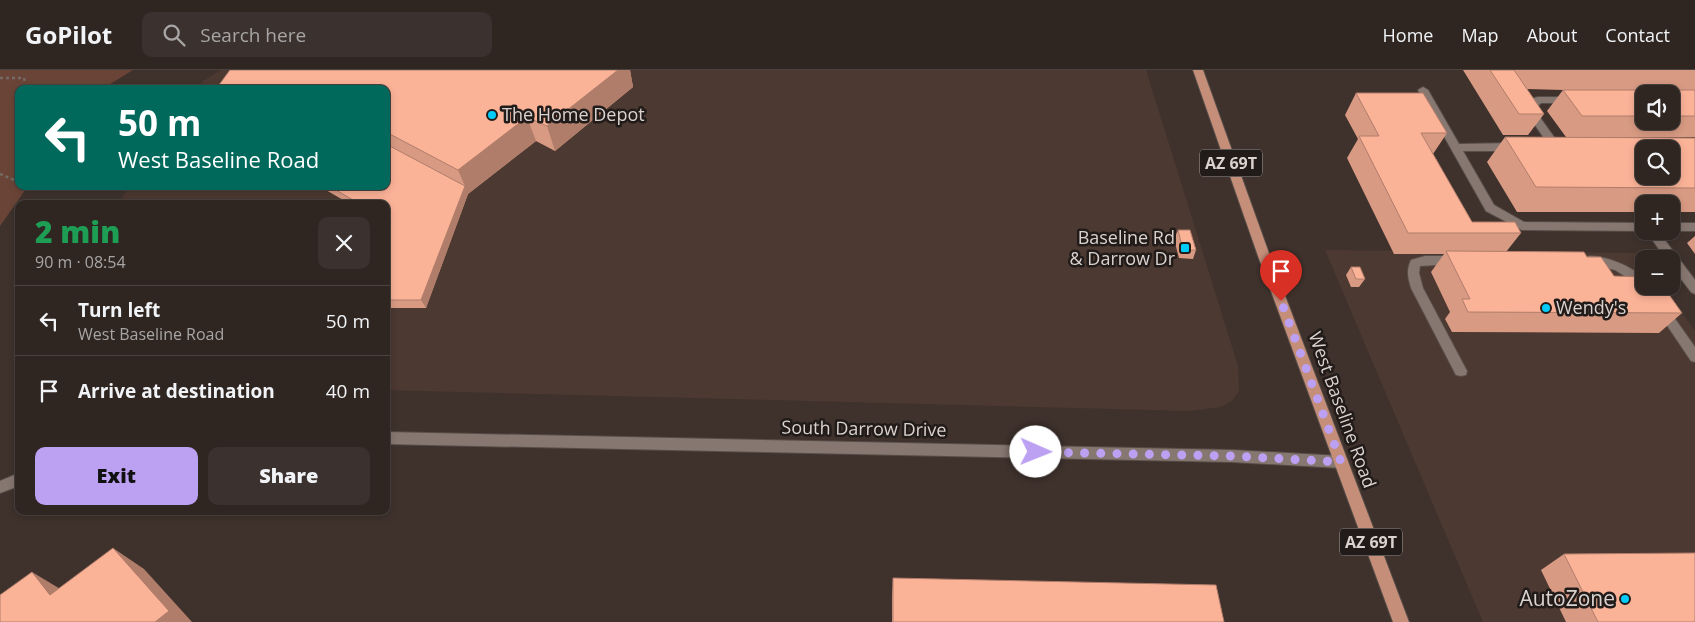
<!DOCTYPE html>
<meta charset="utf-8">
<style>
:root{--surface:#2f2622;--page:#3b322f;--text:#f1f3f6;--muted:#a7a5a5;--line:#4a4340;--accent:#bca0f2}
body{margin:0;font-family:"Open Sans",sans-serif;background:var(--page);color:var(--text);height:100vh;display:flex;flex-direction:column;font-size:19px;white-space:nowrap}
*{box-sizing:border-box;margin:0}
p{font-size:16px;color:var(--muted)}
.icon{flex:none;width:28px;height:28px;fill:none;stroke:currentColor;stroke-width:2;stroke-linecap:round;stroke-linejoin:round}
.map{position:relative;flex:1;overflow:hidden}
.panel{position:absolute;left:15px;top:130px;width:375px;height:315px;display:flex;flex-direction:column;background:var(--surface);border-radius:10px;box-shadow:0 2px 8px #0003,0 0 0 1px var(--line)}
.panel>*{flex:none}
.top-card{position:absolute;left:15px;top:15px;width:375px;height:105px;border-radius:10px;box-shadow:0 2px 8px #0003,0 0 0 1px var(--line);background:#00695c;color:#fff;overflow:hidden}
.controls{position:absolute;left:1635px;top:15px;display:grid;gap:10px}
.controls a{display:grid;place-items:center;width:45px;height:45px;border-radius:10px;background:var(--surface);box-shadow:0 2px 8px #0003,0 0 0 1px var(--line);font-size:25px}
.pin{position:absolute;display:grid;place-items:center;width:42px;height:42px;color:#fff;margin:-51px -21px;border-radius:50% 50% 50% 0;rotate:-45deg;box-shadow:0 0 5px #0007}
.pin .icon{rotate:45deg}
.me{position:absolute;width:55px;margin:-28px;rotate:91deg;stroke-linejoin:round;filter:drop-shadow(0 0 4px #0008)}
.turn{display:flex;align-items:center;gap:18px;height:105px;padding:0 20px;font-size:22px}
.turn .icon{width:65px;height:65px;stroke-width:2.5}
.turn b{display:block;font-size:35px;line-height:42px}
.round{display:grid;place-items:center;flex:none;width:52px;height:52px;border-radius:10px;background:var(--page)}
.summary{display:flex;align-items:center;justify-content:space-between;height:85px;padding:0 20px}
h1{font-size:30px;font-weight:800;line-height:38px;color:#1e9e55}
.primary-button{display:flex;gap:10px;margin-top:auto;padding:10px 20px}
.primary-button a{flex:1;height:58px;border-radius:10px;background:var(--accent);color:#111;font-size:20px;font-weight:800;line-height:58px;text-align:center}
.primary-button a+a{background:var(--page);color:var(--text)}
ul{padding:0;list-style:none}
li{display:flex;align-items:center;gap:15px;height:70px;padding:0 20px;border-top:1px solid var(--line)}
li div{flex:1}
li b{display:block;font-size:19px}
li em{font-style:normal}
header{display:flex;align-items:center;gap:30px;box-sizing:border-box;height:70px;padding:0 25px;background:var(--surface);border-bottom:1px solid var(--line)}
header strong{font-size:24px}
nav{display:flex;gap:28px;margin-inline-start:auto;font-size:18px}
.search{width:350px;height:45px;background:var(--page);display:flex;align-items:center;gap:12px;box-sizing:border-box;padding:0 18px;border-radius:10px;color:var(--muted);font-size:19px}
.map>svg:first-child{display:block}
.built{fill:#4c3931}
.green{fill:#6a4537}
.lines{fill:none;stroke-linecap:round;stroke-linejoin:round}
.lane-casing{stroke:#584e49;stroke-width:2}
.street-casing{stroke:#584e49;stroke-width:2}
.primary-casing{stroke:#584e49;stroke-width:2}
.path{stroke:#756a65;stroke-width:2.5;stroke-dasharray:3 3;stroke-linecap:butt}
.lane{fill:#877771;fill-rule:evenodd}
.street{fill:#877771;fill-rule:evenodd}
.primary{fill:#c58e79;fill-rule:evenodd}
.wall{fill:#d89a83;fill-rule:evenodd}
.shaded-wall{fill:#b07d6a}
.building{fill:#fbb398;stroke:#b07d6a;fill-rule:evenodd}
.route{stroke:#bca0f2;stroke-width:9;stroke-dasharray:0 16.2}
.poi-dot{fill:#00cbf9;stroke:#211b19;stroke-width:2}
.labels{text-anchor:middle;stroke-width:5;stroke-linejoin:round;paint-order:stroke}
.shield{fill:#211b19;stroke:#a29b98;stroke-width:1}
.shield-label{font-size:16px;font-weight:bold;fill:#dad2ce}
.poi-label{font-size:18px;fill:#dad2ce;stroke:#211b19;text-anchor:start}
.street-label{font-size:18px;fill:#dad2ce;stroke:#211b19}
.near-poi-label{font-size:21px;fill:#dad2ce;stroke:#211b19;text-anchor:end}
</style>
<header>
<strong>GoPilot</strong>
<div class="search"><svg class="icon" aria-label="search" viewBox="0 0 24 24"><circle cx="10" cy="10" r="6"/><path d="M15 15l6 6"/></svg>Search here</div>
<nav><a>Home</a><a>Map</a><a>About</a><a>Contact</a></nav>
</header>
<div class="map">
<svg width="1695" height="552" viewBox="0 0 1695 552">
<rect width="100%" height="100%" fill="#3f322d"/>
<g class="built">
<path d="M 221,0 L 1146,0 L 1238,296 L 1239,321 L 1232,331 L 1220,337 L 1190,341 L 386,320 L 386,134 L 118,134 L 130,116 L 386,116 L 386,19 L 197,19 L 203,11 Z"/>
<path d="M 1325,180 L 1640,183 L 1644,189 L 1644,216 L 1663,216 L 1695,261 L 1695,552 L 1483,552 Z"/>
</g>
<path class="green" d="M 0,0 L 133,0 L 102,19 L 19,19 L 19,116 L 28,116 L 0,156 Z"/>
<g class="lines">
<defs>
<g id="lane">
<path d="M 1423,17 L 1428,20 L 1459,74 L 1515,73 L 1520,77 L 1515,81 L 1463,81 L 1494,135 L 1524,152 L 1644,153 L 1644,161 L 1522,160 L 1486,141 L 1418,20 Z"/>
<path d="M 1538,27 L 1572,27 L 1577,30 L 1572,33 L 1541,33 L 1534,39 L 1559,74 L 1560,76 L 1559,78 L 1546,79 L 1545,77 L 1548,74 L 1524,39 L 1534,28 Z"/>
<rect x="1671" y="153" width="24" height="8"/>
<path d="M 1646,161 L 1658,161 L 1695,210 L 1695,224 L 1691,222 L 1671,196 L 1671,189 L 1666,189 Z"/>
<path d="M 1425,186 L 1455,186 L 1461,190 L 1455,194 L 1420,196 L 1419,203 L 1423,218 L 1467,301 L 1466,305 L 1461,306 L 1456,305 L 1411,218 C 1408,208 1406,200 1411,190 Z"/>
<path d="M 1590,186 C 1610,187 1627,195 1644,207 L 1644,216 L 1648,216 L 1640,216 L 1615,200 L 1586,193 L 1584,190 L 1586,187 Z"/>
<path d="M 1662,234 L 1666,236 L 1695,277 L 1695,292 L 1691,291 L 1658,242 L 1656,239 L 1658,236 Z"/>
</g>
<g id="street">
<path d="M 386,362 L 1232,380 L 1341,386 L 1346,388 L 1348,392 L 1346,396 L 1341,398 L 1232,392 L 386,374 Z"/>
<path d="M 19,403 L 19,416 L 0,423 L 0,411 Z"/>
</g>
<path id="primary" d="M 1193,0 L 1203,0 L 1270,186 L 1409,552 L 1393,552 L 1258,186 Z"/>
</defs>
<use href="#lane" class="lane-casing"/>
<use href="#street" class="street-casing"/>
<use href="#primary" class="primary-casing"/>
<g class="path">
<path d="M 0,8 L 24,8 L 26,19"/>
<path d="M 0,104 L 19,112"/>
</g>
<use href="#lane" class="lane"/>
<use href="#street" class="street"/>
<use href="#primary" class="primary"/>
</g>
<g class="wall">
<path d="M 230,0 L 630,0 L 633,17 L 555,81 L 536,71 L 468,124 L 426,238 L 386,238 L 386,161 L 389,156 L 386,155 L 386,134 L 350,134 L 319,116 L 386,116 L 386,19 L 216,19 Z"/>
<path d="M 1463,0 L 1695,0 L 1695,67 L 1566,67 L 1547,41 L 1563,20 L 1527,19 L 1544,44 L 1528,65 L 1503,65 ZM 1644,24 L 1671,24 L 1671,51 L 1644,51 Z"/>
<path d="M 1356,23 L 1447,63 L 1433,84 L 1472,152 L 1521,163 L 1506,182 L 1587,187 L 1614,206 L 1682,243 L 1659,263 L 1452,262 L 1445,249 L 1450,242 L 1431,202 L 1444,184 L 1394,184 L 1347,88 L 1358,69 L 1345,45 Z"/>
<path d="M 1505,67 L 1695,68 L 1695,142 L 1671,142 L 1671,134 L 1644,134 L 1644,142 L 1517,142 L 1487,92 Z"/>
<path d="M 1178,160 L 1196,180 L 1193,189 L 1179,188 L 1174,169 Z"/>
<path d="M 1695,166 L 1695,184 L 1687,173 Z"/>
<path d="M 1351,197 L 1365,209 L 1359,217 L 1351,217 L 1346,205 Z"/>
<path d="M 1564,484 L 1695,552 L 1566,552 L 1541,500 Z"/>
<path d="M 893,508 L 1224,552 L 892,552 L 892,526 Z"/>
</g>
<g class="shaded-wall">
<path d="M 615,0 L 630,0 L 633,17 L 555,81 L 547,56 Z"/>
<path d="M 527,47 L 536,71 L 468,124 L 426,238 L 421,230 L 465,116 L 458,100 Z"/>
<path d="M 113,478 L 144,499 L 192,552 L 155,552 Z"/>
<path d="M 32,502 L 67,523 L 50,525 Z"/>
</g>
<g class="building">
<path d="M 230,0 L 618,0 L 547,56 L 527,47 L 458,100 L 386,62 L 386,19 L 304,19 L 300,17 L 297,19 L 216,19 Z"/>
<path d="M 1490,0 L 1514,0 L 1544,44 L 1519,44 Z"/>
<path d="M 1563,20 L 1695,20 L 1695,46 L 1671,46 L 1671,24 L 1644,24 L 1644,46 L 1582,46 Z"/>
<path d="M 1356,23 L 1423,23 L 1447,63 L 1421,63 L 1472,152 L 1515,152 L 1521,163 L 1408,163 L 1359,66 L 1379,66 Z"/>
<path d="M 1505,67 L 1695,68 L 1695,118 L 1536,117 ZM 1644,79 L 1671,79 L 1671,106 L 1644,106 Z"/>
<path d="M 386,74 L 465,116 L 421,230 L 386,230 L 386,161 L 391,152 L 386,149 L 386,134 L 360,134 L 329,116 L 386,116 Z"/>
<path d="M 1178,160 L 1190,160 L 1196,180 L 1183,180 Z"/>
<path d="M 1446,181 L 1584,182 L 1587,187 L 1601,187 L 1614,206 L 1644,207 L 1644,216 L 1663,216 L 1682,243 L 1468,242 L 1462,229 L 1470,229 Z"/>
<path d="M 1351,197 L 1360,197 L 1365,209 L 1356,209 Z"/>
<path d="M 113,478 L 169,541 L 155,552 L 0,552 L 0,525 L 32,502 L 50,525 Z"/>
<path d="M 1695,483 L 1695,552 L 1598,552 L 1564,484 Z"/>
<path d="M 893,508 L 1216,515 L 1224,552 L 893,552 Z"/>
</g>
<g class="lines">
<path class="route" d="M 1036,382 L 1232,386 L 1341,392 L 1281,231"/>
</g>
<g class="poi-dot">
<circle cx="492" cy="45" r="5"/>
<rect x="1180" y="173" width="10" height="10" rx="2.5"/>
<circle cx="1546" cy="238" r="5"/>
<circle cx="1625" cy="529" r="5"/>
</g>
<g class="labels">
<g class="shield">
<rect x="1200" y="79.5" width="62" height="27" rx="4"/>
<rect x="1340" y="458.5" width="62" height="27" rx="4"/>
</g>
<g class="shield-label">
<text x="1231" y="99">AZ 69T</text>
<text x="1371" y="478">AZ 69T</text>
</g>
<g class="poi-label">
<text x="502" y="51">The Home Depot</text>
<text x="1175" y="174" text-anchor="end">Baseline Rd<tspan x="1175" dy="21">&amp; Darrow Dr</tspan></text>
<text x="1556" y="244">Wendy's</text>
</g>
<g class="street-label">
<text transform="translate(1342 340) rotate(70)" y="6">West Baseline Road</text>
<text transform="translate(864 359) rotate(1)" y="6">South Darrow Drive</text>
</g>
<g class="near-poi-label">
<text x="1615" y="536">AutoZone</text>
</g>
</g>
</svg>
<div class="controls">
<a><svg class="icon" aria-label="sound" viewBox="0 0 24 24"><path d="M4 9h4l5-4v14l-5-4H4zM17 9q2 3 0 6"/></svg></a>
<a><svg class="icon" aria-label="search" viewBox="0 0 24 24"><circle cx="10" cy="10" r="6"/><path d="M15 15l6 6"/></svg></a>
<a>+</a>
<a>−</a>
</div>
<div class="pin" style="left:1281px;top:231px;background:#d93025"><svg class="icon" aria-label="arrive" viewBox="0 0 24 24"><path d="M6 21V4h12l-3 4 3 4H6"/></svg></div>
<svg class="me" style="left:1036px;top:382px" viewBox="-20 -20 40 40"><circle r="19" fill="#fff"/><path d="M0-13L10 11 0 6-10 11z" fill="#bca0f2"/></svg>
<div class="top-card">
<div class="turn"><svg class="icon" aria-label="left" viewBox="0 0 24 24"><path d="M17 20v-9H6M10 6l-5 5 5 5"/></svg><div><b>50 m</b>West Baseline Road</div></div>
</div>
<section class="panel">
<div class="summary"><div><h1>2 min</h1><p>90 m · 08:54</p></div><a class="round"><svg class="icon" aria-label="close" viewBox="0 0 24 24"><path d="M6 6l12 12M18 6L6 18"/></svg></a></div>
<ul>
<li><svg class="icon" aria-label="left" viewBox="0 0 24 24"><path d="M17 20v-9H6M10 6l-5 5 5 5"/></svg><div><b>Turn left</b><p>West Baseline Road</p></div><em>50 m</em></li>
<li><svg class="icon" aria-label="arrive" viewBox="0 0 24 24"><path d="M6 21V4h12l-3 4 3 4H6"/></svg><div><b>Arrive at destination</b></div><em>40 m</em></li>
</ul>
<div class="primary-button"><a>Exit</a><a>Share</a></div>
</section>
</div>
